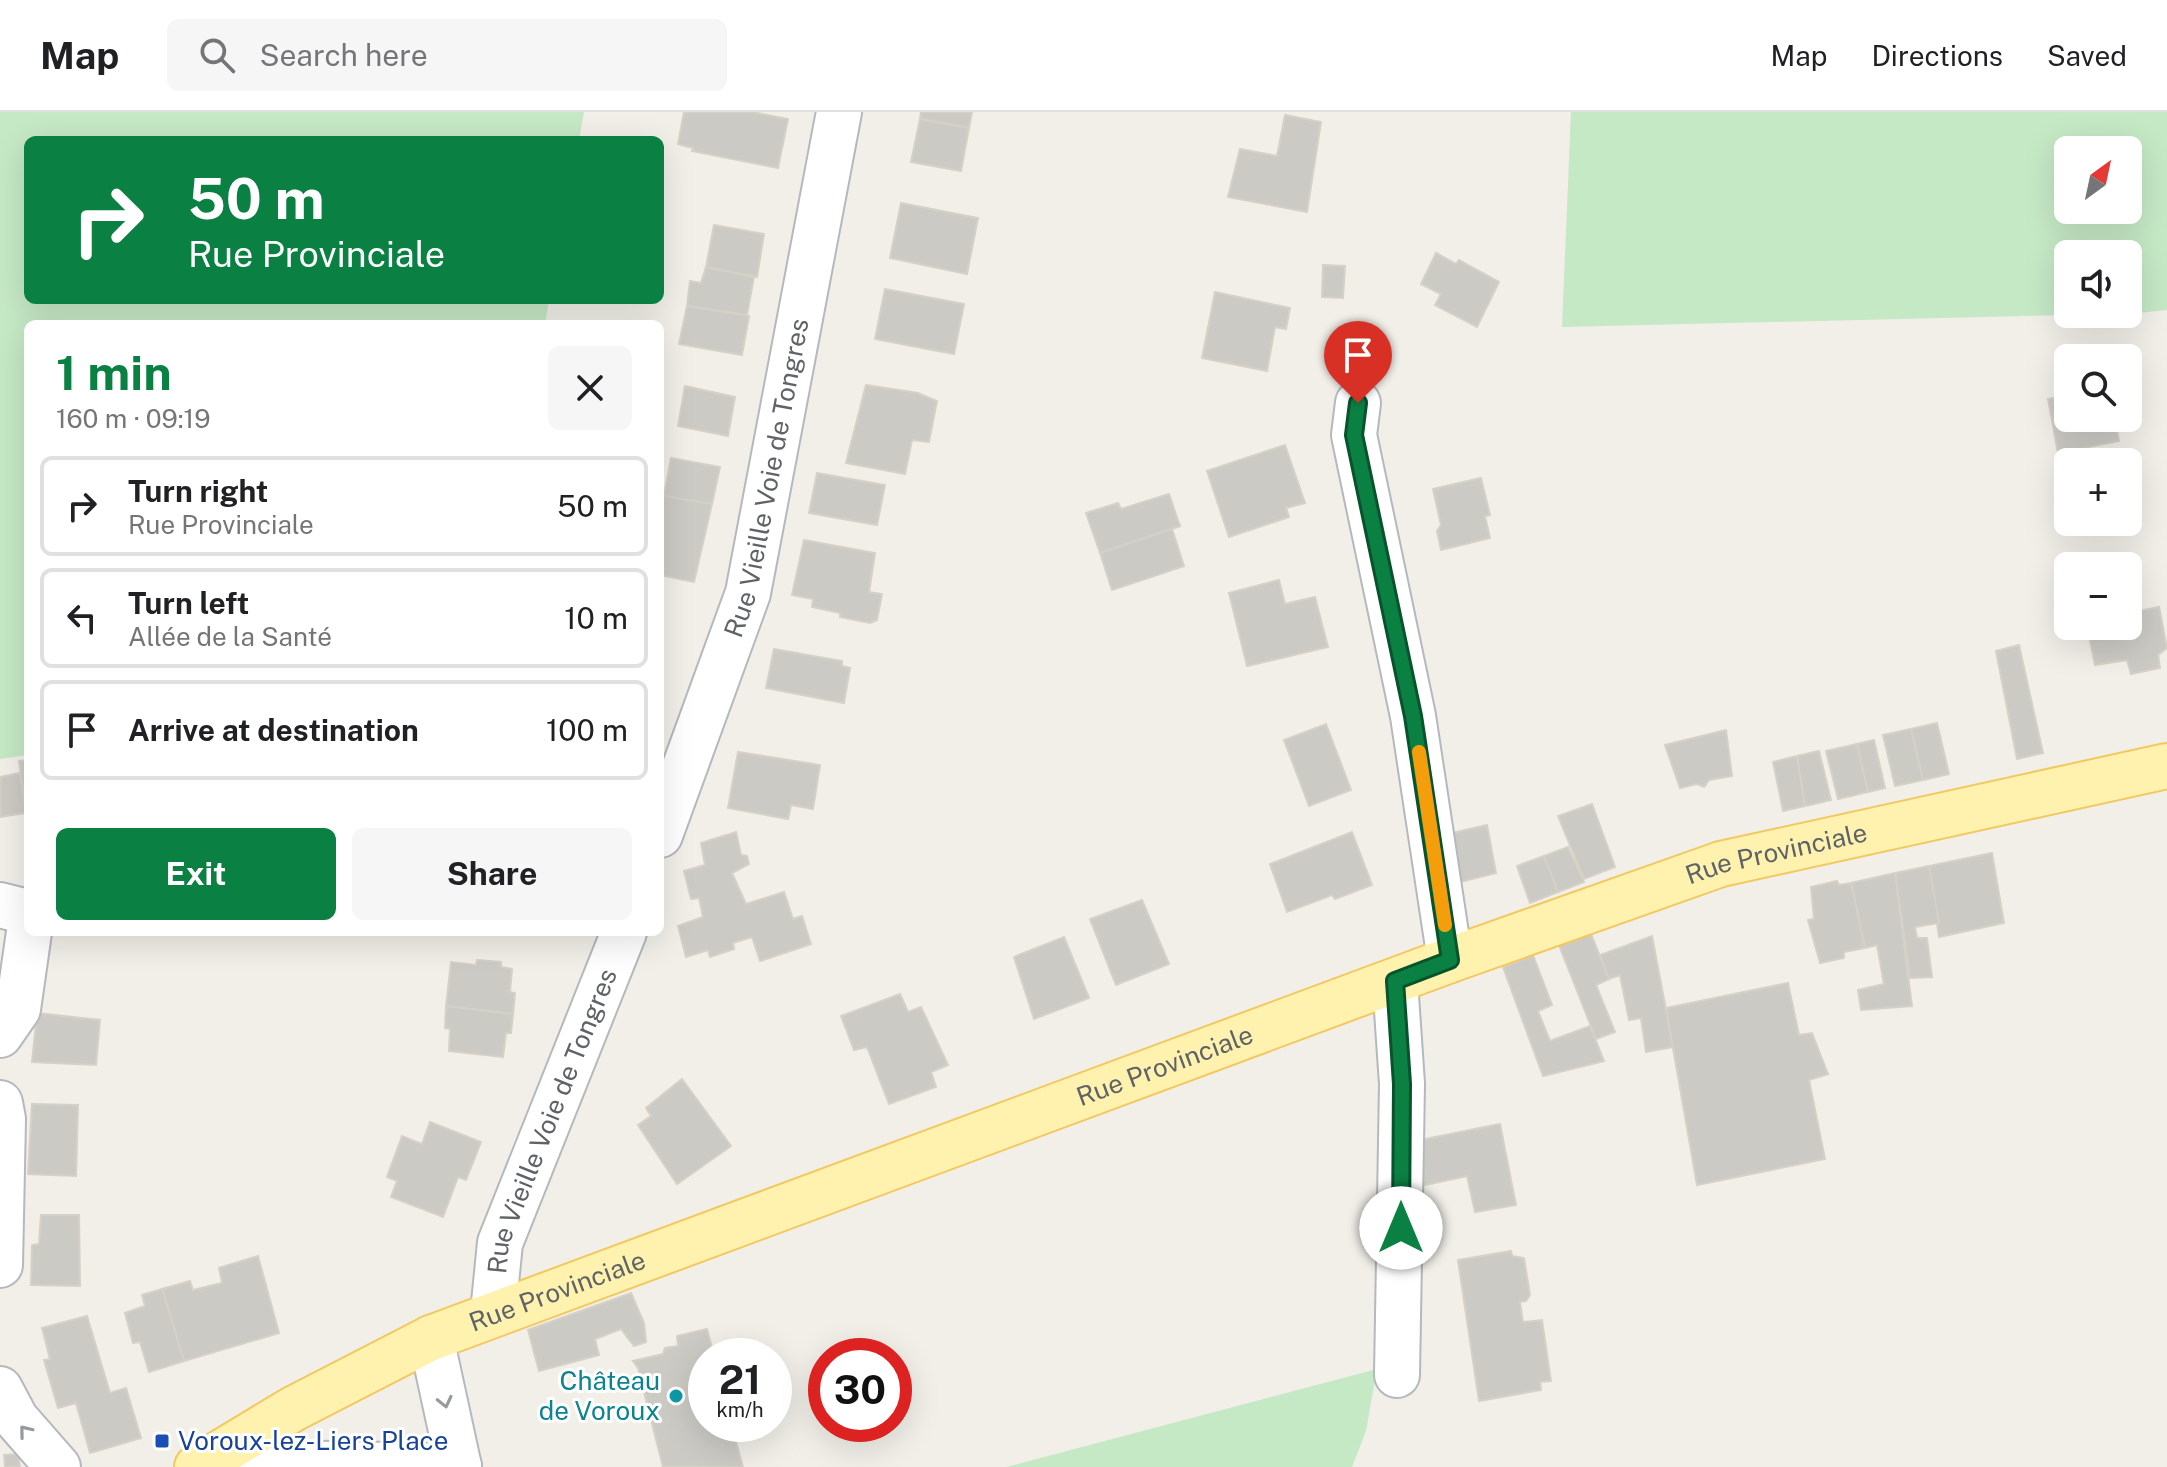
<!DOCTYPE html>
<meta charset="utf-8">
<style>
:root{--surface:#fff;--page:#f6f6f6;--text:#202124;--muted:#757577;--line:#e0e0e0;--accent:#0b8043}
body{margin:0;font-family:"Public Sans",sans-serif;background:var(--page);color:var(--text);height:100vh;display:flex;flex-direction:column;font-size:30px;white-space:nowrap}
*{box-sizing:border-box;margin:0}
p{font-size:26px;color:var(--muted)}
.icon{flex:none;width:44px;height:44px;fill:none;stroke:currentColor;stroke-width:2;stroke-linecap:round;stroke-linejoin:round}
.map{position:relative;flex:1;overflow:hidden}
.panel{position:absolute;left:24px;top:208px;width:640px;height:616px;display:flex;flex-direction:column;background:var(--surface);border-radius:12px;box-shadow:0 8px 32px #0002}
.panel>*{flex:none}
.top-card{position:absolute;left:24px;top:24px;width:640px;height:168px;border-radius:12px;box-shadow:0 8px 32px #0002;background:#0b8043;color:#fff;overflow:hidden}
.needle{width:52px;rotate:33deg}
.tools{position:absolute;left:2054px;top:24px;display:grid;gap:16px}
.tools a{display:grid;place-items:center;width:88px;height:88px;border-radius:12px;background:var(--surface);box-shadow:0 8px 32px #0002;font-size:40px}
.speed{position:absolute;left:688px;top:1226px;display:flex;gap:16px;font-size:40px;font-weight:700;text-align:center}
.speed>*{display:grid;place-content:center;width:104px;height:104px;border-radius:50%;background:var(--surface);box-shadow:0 8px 32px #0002;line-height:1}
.speed small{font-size:20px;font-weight:400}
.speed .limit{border:12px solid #d22;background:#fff;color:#111}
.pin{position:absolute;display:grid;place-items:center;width:68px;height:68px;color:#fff;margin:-82px -34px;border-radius:50% 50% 50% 0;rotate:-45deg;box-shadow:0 0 8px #0007}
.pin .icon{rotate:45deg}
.me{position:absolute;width:88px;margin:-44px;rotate:0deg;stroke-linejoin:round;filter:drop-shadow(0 0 6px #0008)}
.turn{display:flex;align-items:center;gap:28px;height:168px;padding:0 32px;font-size:36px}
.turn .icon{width:104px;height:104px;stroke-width:2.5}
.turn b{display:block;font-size:56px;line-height:68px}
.round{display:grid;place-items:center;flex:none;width:84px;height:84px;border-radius:12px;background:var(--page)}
.summary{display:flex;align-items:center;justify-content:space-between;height:136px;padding:0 32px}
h1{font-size:48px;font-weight:700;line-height:60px;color:var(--accent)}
.button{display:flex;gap:16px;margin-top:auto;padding:16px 32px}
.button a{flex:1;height:92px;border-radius:12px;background:var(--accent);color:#fff;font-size:32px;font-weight:700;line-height:92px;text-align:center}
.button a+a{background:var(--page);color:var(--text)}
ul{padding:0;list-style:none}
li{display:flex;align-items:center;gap:24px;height:100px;margin:0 16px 12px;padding:0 16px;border:4px solid var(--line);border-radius:12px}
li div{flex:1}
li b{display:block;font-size:30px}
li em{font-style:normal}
header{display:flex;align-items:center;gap:48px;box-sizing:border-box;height:112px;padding:0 40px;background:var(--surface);border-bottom:2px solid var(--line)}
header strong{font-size:38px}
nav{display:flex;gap:44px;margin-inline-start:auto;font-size:28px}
.search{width:560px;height:72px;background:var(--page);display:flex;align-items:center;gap:20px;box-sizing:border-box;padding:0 28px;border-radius:12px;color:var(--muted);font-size:30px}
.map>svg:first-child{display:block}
.green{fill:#c5e8c5;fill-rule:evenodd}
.building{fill:#cccac5;stroke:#d6d1c6;stroke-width:2}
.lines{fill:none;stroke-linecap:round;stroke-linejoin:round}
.minor-casing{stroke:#b5b8bc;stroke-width:48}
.major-casing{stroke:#f2c960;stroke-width:48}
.minor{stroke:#fff;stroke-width:44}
.major{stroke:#fff2af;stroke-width:44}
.oneway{stroke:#979a9d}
.route-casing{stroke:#07532c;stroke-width:20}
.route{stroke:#0b8043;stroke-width:14}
.slow{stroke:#f59e0b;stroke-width:14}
.culture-dot{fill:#0f9aa8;stroke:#fff;stroke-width:3}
.transit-dot{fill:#1a4fb4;stroke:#fff;stroke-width:3}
.labels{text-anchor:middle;stroke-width:6;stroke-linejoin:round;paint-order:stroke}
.street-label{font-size:26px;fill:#5f6368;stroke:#fff}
.culture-label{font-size:26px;fill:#0d838f;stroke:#fff;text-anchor:end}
.transit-label{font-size:26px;fill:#164399;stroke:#fff;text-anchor:start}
</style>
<header>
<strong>Map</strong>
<div class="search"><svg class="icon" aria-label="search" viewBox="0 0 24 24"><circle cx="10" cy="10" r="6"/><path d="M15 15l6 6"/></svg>Search here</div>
<nav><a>Map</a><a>Directions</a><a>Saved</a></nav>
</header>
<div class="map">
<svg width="2167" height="1355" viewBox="0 0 2167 1355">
<rect width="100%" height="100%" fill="#f1efe8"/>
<g class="green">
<path d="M 0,0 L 584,0 L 579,28 L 28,28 L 28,188 L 549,188 L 545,212 L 28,212 L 28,643 L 0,647 Z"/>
<path d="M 1571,0 L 2167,0 L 2167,198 L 2128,202 L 2128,142 L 2068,142 L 2068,202 L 2111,202 L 1562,215 ZM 2068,38 L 2128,38 L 2128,98 L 2068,98 Z"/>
<path d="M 1377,1257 L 1366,1319 L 1352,1355 L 1007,1355 Z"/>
</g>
<g class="building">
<path d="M 684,0 L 752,0 L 788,7 L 778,56 L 692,39 L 693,36 L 678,32 Z"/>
<path d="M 921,0 L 972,0 L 969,16 L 920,7 Z"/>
<path d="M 1285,3 L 1321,10 L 1307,100 L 1228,85 L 1240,37 L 1277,44 Z"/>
<path d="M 920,7 L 969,16 L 961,59 L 911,50 Z"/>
<path d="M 901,91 L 978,106 L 967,162 L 890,146 Z"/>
<path d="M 714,113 L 764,122 L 757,165 L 706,155 Z"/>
<path d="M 1436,141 L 1456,152 L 1459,148 L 1499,170 L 1477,215 L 1435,193 L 1441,182 L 1421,172 Z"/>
<path d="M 1323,153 L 1345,154 L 1343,186 L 1322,185 Z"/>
<path d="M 706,155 L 754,165 L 747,203 L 687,194 L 690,169 L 701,171 Z"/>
<path d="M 885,177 L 964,192 L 954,242 L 875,227 Z"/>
<path d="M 1215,180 L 1290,196 L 1286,217 L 1275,215 L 1267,259 L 1202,246 Z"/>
<path d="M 687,194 L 749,204 L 742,243 L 679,232 Z"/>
<path d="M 866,273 L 918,281 L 937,289 L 929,330 L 912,328 L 905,362 L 846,351 Z"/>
<path d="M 685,274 L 735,285 L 728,324 L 678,314 Z"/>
<path d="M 2068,283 L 2068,306 L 2115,306 L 2119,329 L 2058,341 L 2048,287 Z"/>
<path d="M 1285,333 L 1305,391 L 1286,396 L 1289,405 L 1229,425 L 1207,359 Z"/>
<path d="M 671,346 L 720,355 L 712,392 L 664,384 Z"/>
<path d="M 817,361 L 885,373 L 877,413 L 809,401 Z"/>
<path d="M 1481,366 L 1490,403 L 1485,404 L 1490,426 L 1441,438 L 1437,419 L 1441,413 L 1433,377 Z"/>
<path d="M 1169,382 L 1180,414 L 1100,441 L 1086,401 L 1118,391 L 1121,397 Z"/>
<path d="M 664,384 L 712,392 L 694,470 L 660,463 L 660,404 Z"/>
<path d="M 1172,417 L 1184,454 L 1112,478 L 1100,441 Z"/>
<path d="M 804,428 L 875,441 L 869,480 L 882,482 L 877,508 L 870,511 L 840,505 L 840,501 L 812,495 L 813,487 L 792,483 Z"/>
<path d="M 1279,468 L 1285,492 L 1315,485 L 1328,535 L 1247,554 L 1229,481 Z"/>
<path d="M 2159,495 L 2167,536 L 2158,543 L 2160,556 L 2131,562 L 2127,548 L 2095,553 L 2087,514 L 2128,514 L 2128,501 Z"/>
<path d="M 2019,533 L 2043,641 L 2017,647 L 1996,539 Z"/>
<path d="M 774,537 L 842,549 L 842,554 L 850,556 L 844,591 L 766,576 Z"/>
<path d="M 1937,611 L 1949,662 L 1923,668 L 1911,617 Z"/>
<path d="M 1326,612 L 1351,678 L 1309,694 L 1284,628 Z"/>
<path d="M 1911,617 L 1923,668 L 1895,674 L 1883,623 Z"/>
<path d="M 1726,618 L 1732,664 L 1709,668 L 1704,675 L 1697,672 L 1680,676 L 1665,633 Z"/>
<path d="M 1874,628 L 1885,676 L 1868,680 L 1857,632 Z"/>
<path d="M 1857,632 L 1868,680 L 1838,687 L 1826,639 Z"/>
<path d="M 1819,639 L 1831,688 L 1805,694 L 1797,644 Z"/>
<path d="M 738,640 L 820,653 L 813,697 L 791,693 L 788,707 L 728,696 Z"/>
<path d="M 1797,644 L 1805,694 L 1783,699 L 1773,650 Z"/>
<path d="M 28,648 L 28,701 L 26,701 L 19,649 Z"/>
<path d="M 20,661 L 26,701 L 0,705 L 0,665 Z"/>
<path d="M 1592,692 L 1615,755 L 1584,767 L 1558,704 Z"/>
<path d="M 1487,713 L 1496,761 L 1452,772 L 1444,723 Z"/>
<path d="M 736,720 L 741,743 L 747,744 L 749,752 L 732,761 L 746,792 L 784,780 L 793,807 L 802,804 L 811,832 L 760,849 L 752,825 L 733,831 L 734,837 L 710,845 L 708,838 L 686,845 L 678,814 L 703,805 L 699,786 L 691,787 L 684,759 L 705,753 L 701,731 Z"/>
<path d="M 1352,720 L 1372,773 L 1335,787 L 1332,783 L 1287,800 L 1270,752 Z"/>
<path d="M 1568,735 L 1584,770 L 1558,780 L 1544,744 Z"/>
<path d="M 1992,741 L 2004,811 L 1939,825 L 1929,754 Z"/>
<path d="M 1544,744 L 1558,780 L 1530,791 L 1517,754 Z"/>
<path d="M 1929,754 L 1939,811 L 1915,815 L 1917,826 L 1927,826 L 1932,865 L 1910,866 L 1895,761 Z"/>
<path d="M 1895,761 L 1912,894 L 1861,898 L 1858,878 L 1884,872 L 1877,833 L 1865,836 L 1851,771 Z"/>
<path d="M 1837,769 L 1839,773 L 1851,771 L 1865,836 L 1844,840 L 1844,846 L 1820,851 L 1808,808 L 1814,807 L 1811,775 Z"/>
<path d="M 1142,788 L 1169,852 L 1116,873 L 1090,807 Z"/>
<path d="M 1591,822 L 1609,867 L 1596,873 L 1615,920 L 1596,927 L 1559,833 Z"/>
<path d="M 1652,824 L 1673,935 L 1646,940 L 1641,906 L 1629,908 L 1620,863 L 1609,867 L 1600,843 Z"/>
<path d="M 1064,825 L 1089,886 L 1034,907 L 1014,845 Z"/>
<path d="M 1533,843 L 1552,893 L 1538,899 L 1550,929 L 1590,914 L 1604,949 L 1543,964 L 1503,855 Z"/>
<path d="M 477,848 L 501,850 L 501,855 L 512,857 L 510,880 L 515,881 L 513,902 L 446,894 L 451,850 L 476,853 Z"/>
<path d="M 1788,871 L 1799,923 L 1812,921 L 1828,962 L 1809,968 L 1825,1047 L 1697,1073 L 1666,896 Z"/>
<path d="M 900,882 L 908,900 L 921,895 L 948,953 L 931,960 L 936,975 L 889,992 L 867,935 L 854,938 L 841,904 Z"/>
<path d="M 446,894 L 513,902 L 511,921 L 506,921 L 503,945 L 449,939 L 450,917 L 445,916 Z"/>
<path d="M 37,901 L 100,908 L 96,953 L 32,950 Z"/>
<path d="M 682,967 L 731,1034 L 677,1072 L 638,1013 L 651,1004 L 646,996 Z"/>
<path d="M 32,992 L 78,993 L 76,1064 L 28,1062 Z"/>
<path d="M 430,1010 L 481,1030 L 466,1068 L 458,1065 L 443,1105 L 391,1085 L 397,1069 L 387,1065 L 402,1024 L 422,1032 Z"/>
<path d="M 1500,1012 L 1516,1093 L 1475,1100 L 1467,1064 L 1416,1075 L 1415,1029 Z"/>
<path d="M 41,1103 L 79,1103 L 80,1174 L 31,1173 L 32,1133 L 39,1132 Z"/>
<path d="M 1511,1139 L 1512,1144 L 1524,1146 L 1530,1183 L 1526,1189 L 1520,1190 L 1523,1210 L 1542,1208 L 1551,1269 L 1540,1270 L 1541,1278 L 1479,1289 L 1458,1148 Z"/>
<path d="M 258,1144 L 279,1221 L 184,1249 L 162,1177 L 190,1169 L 193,1178 L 222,1171 L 219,1156 Z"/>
<path d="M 162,1177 L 184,1249 L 149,1260 L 140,1230 L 133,1231 L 125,1201 L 145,1194 L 142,1183 Z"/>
<path d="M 631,1181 L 644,1211 L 646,1230 L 634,1234 L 621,1217 L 595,1227 L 599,1243 L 539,1259 L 528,1218 Z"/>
<path d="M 87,1204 L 110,1281 L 126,1276 L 141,1326 L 90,1341 L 76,1291 L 58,1296 L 44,1248 L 50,1247 L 42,1216 Z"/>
<path d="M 707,1217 L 714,1244 L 706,1244 L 706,1312 L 731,1312 L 743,1355 L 663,1355 L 638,1256 L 633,1249 L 663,1242 L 665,1236 L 678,1234 L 677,1224 Z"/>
<path d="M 18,1342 L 20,1355 L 5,1355 L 4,1343 Z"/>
</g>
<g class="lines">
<defs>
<g id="minor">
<path d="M 1358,291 L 1354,323 L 1413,604 L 1450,848"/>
<path id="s1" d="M 660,723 L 748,481 L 839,0"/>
<path d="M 0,793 L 28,800"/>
<path d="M 1395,869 L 1402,972 L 1397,1263"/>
<path d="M 0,923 L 18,897 L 29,820"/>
<path d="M 0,991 L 3,1007 L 0,1153"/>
<path id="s2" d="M 493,1201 L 500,1131 L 624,820"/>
<path d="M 431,1226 L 459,1355"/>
<path d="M 0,1277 L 16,1307 L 58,1355"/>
<path d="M 204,1350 L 459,1354"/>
</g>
<g id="major">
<path id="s3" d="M 197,1355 L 293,1297 L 431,1226 L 1450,848 L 1721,752 L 2167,654"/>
</g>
</defs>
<use href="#minor" class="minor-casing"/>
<use href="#major" class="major-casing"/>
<use href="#minor" class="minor"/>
<use href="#major" class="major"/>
</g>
<defs><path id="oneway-chevron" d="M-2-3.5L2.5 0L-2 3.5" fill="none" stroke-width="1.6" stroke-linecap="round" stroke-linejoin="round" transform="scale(2)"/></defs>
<g class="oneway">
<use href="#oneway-chevron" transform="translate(445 1290) rotate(77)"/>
<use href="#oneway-chevron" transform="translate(25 1319) rotate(-129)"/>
</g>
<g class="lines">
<defs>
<path id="route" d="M 1358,291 L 1354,323 L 1413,604 L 1450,848 L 1395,869 L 1402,972 L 1401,1116"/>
</defs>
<use href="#route" class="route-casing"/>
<use href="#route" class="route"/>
<path class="slow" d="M 1419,640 L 1445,813"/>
</g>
<circle class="culture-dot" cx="676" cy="1284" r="8"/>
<rect class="transit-dot" x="154" y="1321" width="16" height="16" rx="4"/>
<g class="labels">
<g class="street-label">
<text dy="9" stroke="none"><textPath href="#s1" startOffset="374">Rue Vieille Voie de Tongres</textPath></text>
<text dy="9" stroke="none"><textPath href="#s3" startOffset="1698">Rue Provinciale</textPath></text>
<text dy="9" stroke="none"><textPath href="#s3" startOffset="1050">Rue Provinciale</textPath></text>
<text dy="9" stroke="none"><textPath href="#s2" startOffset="202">Rue Vieille Voie de Tongres</textPath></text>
<text dy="9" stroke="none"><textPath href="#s3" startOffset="402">Rue Provinciale</textPath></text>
</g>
<g class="culture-label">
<text x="660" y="1278">Château<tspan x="660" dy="30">de Voroux</tspan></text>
</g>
<g class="transit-label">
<text x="178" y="1338">Voroux-lez-Liers Place</text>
</g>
</g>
</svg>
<div class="tools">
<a><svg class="needle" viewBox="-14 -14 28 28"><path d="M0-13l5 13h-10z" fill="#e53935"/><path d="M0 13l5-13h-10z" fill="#757577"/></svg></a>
<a><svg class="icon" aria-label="sound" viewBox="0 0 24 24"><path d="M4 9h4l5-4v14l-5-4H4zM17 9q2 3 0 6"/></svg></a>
<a><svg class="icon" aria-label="search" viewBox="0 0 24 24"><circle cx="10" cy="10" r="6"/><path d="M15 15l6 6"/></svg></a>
<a>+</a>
<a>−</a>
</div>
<div class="speed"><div>21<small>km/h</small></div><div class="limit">30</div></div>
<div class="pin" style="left:1358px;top:291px;background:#d93025"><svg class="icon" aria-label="arrive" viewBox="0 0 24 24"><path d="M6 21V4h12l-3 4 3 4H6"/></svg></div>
<svg class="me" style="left:1401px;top:1116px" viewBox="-20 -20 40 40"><circle r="19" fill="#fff"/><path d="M0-13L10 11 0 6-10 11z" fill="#0b8043"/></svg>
<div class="top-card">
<div class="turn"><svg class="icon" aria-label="right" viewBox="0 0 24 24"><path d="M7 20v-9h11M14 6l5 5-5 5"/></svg><div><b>50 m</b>Rue Provinciale</div></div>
</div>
<section class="panel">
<div class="summary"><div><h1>1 min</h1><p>160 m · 09:19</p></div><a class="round"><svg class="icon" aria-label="close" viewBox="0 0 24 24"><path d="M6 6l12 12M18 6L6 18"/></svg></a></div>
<ul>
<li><svg class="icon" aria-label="right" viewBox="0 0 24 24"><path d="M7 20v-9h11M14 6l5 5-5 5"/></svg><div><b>Turn right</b><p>Rue Provinciale</p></div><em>50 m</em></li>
<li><svg class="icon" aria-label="left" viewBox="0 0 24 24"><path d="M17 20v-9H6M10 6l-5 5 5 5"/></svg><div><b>Turn left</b><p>Allée de la Santé</p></div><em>10 m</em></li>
<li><svg class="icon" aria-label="arrive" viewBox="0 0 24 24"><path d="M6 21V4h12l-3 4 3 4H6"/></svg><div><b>Arrive at destination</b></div><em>100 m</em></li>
</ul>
<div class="button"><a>Exit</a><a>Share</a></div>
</section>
</div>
